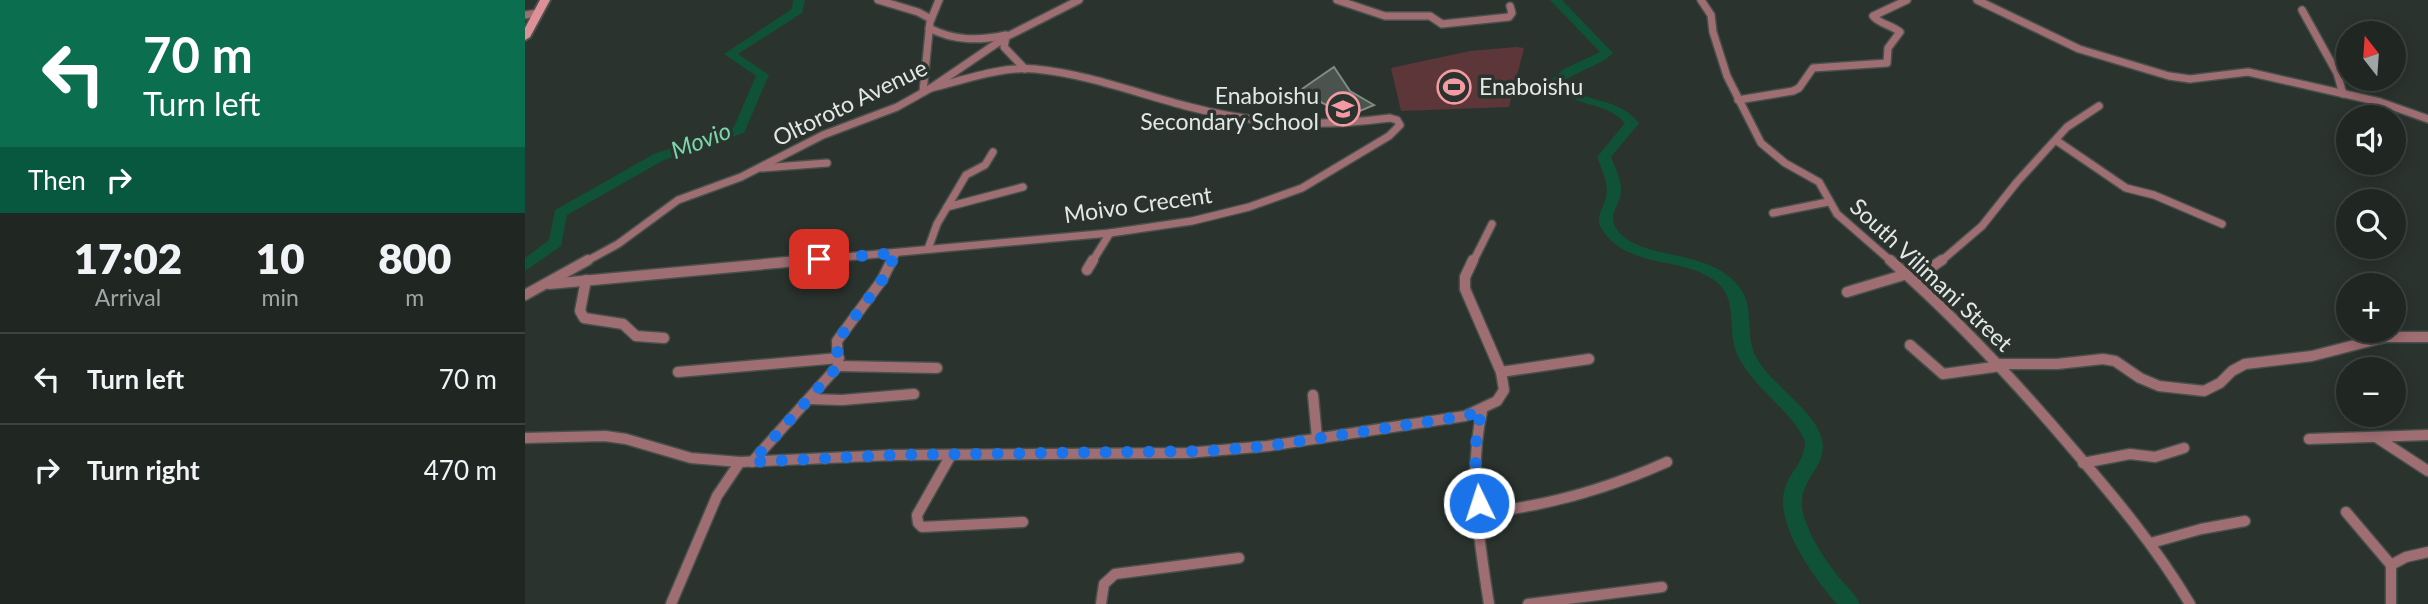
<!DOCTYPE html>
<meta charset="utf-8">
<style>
:root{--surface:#202622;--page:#282e2a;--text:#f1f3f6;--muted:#a2a5a5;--line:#3d4340}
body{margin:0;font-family:Lato,sans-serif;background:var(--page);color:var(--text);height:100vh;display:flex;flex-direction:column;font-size:26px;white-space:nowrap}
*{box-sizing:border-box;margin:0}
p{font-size:23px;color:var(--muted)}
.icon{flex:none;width:38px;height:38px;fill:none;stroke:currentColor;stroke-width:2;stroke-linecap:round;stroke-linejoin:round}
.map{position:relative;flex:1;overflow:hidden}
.sheet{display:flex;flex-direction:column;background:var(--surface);width:525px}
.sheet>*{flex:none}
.guide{background:#0b6e4f;color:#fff;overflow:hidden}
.needle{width:46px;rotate:343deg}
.buttons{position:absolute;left:1811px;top:21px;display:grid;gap:14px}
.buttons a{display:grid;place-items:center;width:70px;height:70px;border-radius:50%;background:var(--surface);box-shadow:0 4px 18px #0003,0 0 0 2px var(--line);font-size:35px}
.pin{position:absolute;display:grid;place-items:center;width:60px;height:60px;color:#fff;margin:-30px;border-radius:14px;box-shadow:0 4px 10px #0006}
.me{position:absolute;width:77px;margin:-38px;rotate:356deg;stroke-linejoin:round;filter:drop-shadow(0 0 5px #0008)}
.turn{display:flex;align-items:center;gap:24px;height:147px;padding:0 28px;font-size:32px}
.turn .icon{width:91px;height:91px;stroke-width:2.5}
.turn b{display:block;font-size:49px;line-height:60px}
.then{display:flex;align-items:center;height:66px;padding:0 28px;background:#0003;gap:14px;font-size:26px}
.eta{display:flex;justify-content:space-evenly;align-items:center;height:119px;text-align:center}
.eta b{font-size:42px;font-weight:800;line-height:49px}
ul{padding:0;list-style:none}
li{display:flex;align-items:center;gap:21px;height:91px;padding:0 28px;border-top:2px solid var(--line)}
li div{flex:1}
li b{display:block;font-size:26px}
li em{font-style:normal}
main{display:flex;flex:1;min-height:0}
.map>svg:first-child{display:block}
.green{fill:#5d363a}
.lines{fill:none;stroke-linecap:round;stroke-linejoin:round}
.river{fill:#0f5238;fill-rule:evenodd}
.building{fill:#4a534e;stroke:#818b86;stroke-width:2}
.street-far1-casing{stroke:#48504b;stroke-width:10}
.street-casing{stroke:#48504b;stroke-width:13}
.secondary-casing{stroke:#48504b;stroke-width:4}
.street-far1{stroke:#9f6e73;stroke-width:7}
.street{stroke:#9f6e73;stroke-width:10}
.secondary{fill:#de9098;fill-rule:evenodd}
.route{stroke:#1a73e8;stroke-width:12;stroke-dasharray:0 21.6}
.labels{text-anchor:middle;stroke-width:7;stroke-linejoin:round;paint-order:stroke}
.poi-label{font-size:23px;fill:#e3e8e6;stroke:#2b332e;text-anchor:start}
.street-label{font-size:23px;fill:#e3e8e6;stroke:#2b332e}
.water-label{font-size:24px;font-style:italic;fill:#7ad7ab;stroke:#2b332e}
</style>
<main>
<section class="sheet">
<div class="guide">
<div class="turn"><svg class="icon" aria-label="left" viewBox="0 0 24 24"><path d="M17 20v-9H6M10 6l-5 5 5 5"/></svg><div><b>70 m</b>Turn left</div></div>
<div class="then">Then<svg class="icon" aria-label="right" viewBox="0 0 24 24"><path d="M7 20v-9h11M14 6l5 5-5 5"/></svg></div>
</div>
<div class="eta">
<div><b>17:02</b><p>Arrival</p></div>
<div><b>10</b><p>min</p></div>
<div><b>800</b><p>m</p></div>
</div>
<ul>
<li><svg class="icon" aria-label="left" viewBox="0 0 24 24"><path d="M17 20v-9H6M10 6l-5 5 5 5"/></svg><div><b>Turn left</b></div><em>70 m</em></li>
<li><svg class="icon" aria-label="right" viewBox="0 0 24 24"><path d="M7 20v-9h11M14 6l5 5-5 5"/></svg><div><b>Turn right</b></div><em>470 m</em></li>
</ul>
</section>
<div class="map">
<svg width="1903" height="604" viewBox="0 0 1903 604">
<rect width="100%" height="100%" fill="#2b332e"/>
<path class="green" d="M 991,47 L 999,48 L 984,107 L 876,111 L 866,68 L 945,51 Z"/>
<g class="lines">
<g class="river">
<path d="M 268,0 L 280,0 L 277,13 L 213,54 L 244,75 L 219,133 L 139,160 L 42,215 L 36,246 L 0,271 L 0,258 L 24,240 L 30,210 L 129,154 L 209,127 L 231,76 L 199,54 L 267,9 Z"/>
<path d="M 1025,0 L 1037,0 L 1088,53 L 1080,60 L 1043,78 L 1040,80 C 1056,106 1091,94 1114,123 L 1086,157 C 1091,170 1099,184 1095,198 C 1093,206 1085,215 1089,224 C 1106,264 1188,244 1217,291 C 1230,312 1218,338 1234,362 C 1250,387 1291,412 1297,440 C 1304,470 1266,481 1280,520 C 1287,540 1299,558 1312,575 C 1320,585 1330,593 1335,604 L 1312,604 C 1290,580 1251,525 1259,492 C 1263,473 1280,462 1280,442 C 1269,412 1228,389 1212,354 C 1201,329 1215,299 1189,280 C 1155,256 1101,269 1076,228 C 1070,217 1078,209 1081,198 C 1084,184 1077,170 1072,157 L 1100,123 C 1078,98 1046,111 1027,79 L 1039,69 L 1075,52 Z"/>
</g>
</g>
<path class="building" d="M 809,67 L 825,91 L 849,105 L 823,116 L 774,91 Z"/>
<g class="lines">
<defs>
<g id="street-far1">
<path d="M 353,0 L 393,12 L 406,19"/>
<path d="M 812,0 L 860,16 L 905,16 L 917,24 L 984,17 L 987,13 L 985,6"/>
<path d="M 1176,0 L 1186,15 L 1188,32 L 1202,76 L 1236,143 L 1260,163 L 1294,182 L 1312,214 L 1367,262"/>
<path d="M 1452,0 L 1554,49 L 1644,76 L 1665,79 L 1723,72 L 1855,102 L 1903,119"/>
<path d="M 1777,10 L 1812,73 L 1818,94"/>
<path d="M 0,15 L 13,13"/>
<path d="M 404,28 C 429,41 454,41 481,35"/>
<path d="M 481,37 L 479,47 L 500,69"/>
<path d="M 398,92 L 405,22 L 414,0"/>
<path d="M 1213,100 L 1268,91 L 1274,88 L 1288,68 L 1362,63 L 1363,48 L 1375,32 C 1367,25 1354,24 1348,16 L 1382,0"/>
<path d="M 1532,141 L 1601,188 L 1629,195 L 1697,224"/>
<path d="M 237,168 L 302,163"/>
<path d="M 422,207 L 498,187"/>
<path d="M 1248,213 L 1303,202"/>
<path d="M 403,249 L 412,224 L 441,175 L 460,165 L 468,152"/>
<path d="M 60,262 L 93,244 L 153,200 L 216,177 L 298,135 L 372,107 L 406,88 L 481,37 L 554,0"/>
<path d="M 265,262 L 585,233 L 667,221 L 724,207 L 777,188 L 864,136 L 875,125 L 872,120 L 865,118 C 795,127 733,125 665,107 C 614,94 563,74 510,69 C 477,66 439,80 406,88"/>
<path d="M 366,262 L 371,253"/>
<path d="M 567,262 L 585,233"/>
<path d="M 948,262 L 967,224"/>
<path d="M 1415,262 L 1457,226 L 1492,182 L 1542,127 L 1574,106"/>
</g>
<g id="street">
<path d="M 1365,260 C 1431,318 1490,381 1546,447 C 1590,498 1631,547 1665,604"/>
<path d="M 562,270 L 568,260"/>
<path d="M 61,280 L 55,311 L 59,318 L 98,324 L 111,336 L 139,338"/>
<path d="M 1388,280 L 1417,260"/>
<path d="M 24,284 L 284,260"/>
<path d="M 1322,292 L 1382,274"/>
<path d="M 0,295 L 63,260"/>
<path d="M 1385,345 L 1418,374 L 1476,366"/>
<path d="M 1475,364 L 1532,364 L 1578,359 L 1590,361 L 1615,378 L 1634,386 L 1679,391 L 1695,383 L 1707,371 L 1720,364 L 1787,356 L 1861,337 L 1903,337"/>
<path d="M 313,366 L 412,368"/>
<path d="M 153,372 L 314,358"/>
<path d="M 976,372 L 1064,359"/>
<path d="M 788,395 L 792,438"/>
<path d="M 284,399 L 317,400 L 389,394"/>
<path d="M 957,411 C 943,474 954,541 964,604"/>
<path d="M 1851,437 L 1903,471"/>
<path d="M 0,438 L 80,436 L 101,439 L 166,458 L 215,462 L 368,455 L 662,453 L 743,446 L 940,416 L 972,401 L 979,390 L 976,372 L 940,289 L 940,277 L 948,260"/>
<path d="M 1784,439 L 1903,435"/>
<path d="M 426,455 L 392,515 L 393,523 L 397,527 L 498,522"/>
<path d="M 227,462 L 313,366 L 312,341 L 357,280 L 367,260"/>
<path d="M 1558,463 L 1605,454 L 1630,457 L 1659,448"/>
<path d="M 1821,512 L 1866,565"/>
<path d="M 954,513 C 1020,507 1082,489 1142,462"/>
<path d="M 1626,543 L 1676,529 L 1720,521"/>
<path d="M 146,604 L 192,496 L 215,462"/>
<path d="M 576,604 L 579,584 L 590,574 L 714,558"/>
<path d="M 1003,604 L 1137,587"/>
<path d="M 1866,604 L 1866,565 L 1881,557 L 1903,552"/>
</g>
<path id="secondary" d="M 15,0 L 25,0 L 5,37 L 0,40 L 0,28 Z"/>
</defs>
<use href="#street-far1" class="street-far1-casing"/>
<use href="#street" class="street-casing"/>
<use href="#secondary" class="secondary-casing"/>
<use href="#street-far1" class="street-far1"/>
<use href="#street" class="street"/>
<use href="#secondary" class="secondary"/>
</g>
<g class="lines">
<path class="route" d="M 294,259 L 371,253 L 357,280 L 312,341 L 313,366 L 227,462 L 368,455 L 681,451 L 743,446 L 940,416 L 957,411 C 948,438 950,475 954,503"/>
</g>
<defs>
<symbol id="stadium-ring" viewBox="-11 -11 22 22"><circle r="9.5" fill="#2b332e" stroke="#f49aa3" stroke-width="1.5"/><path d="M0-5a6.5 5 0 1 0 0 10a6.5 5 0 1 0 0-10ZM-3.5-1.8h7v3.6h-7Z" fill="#f49aa3"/></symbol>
<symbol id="school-ring" viewBox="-11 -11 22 22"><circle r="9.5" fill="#2b332e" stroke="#f49aa3" stroke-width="1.5"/><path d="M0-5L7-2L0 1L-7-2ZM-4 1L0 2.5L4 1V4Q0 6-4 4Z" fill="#f49aa3"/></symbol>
</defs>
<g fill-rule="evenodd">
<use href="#stadium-ring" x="910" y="68" width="38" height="38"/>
<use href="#school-ring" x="799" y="90" width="38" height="38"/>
</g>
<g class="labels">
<g class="poi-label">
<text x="954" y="95">Enaboishu</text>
<text x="794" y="104" text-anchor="end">Enaboishu<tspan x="794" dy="26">Secondary School</tspan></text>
</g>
<g class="street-label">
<text transform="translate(325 103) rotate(-26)" y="8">Oltoroto Avenue</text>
<text transform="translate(613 205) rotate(-8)" y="8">Moivo Crecent</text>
<text transform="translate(1406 275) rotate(43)" y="8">South Vilimani Street</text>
</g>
<g class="water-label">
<text transform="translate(176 141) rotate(-21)" y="8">Movio</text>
</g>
</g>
</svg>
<div class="buttons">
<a><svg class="needle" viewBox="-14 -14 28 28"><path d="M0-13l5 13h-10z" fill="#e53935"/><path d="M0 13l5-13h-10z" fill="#a2a5a5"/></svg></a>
<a><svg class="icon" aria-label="sound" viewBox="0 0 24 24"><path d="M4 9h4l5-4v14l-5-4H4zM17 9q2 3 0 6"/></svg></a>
<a><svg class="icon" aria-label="search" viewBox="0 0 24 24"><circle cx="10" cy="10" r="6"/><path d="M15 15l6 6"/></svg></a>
<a>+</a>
<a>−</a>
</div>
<div class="pin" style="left:294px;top:259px;background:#d93025"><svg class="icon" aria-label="arrive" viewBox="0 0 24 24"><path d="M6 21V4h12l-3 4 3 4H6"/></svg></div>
<svg class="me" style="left:954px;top:503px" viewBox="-20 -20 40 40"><circle r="17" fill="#1a73e8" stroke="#fff" stroke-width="3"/><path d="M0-11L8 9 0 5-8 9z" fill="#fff"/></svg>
</div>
</main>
